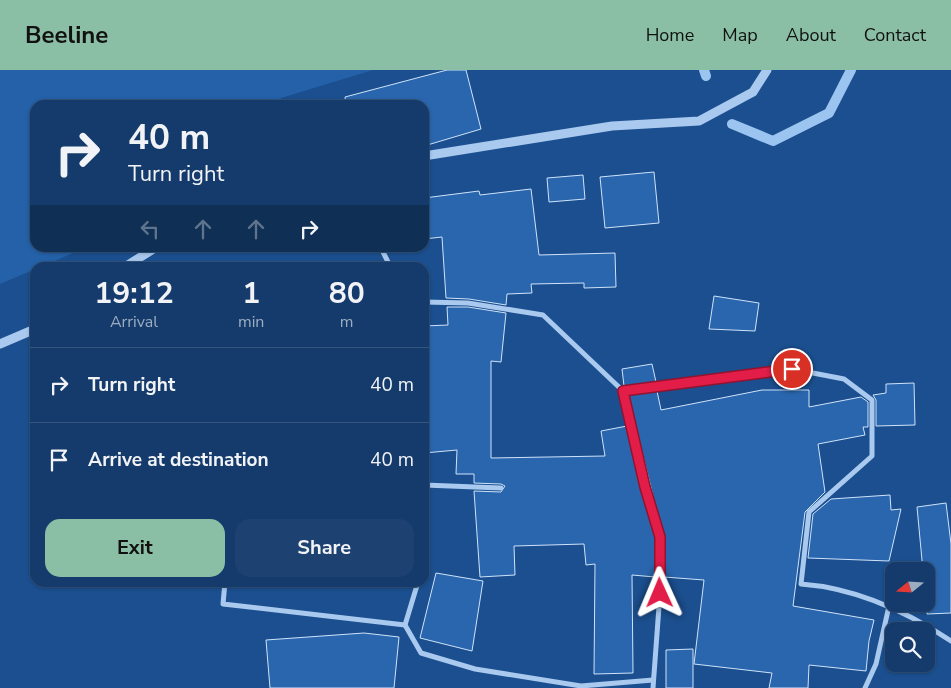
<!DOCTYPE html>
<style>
:root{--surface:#143b6b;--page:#1d4271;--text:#f1f3f6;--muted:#9dadc1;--line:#33557e;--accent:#8abfa5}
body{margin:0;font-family:"Nunito Sans",sans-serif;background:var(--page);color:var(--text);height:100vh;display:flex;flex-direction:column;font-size:19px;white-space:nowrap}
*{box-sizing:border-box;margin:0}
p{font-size:16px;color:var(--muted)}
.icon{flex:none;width:28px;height:28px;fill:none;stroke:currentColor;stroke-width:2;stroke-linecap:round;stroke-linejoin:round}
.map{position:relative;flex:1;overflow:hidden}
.drawer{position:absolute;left:30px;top:192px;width:399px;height:325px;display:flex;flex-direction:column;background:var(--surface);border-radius:15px;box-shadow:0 1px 4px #0004,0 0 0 1px var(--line)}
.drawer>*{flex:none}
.hud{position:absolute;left:30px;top:30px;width:399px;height:152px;border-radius:15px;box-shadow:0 1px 4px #0004,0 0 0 1px var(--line);background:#143b6b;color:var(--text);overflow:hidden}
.needle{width:32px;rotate:252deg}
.controls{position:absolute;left:885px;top:492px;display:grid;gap:10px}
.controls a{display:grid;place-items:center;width:50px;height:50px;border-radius:10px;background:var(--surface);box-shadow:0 1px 4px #0004,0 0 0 1px var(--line);font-size:25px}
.pin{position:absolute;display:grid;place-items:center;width:42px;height:42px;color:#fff;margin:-21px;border:2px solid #fff;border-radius:50%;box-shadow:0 1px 5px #0007}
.me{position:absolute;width:55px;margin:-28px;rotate:359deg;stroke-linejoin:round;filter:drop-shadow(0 0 4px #0008)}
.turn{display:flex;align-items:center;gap:18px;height:105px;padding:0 15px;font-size:22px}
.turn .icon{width:65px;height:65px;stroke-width:2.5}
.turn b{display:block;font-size:35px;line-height:42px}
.lanes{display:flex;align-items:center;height:48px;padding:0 15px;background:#0003;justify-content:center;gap:25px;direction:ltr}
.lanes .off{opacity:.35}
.eta{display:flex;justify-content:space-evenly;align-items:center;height:85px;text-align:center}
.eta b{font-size:30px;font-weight:700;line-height:35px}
.action{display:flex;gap:10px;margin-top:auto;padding:10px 15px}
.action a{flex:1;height:58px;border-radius:15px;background:var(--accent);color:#111;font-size:20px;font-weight:700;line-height:58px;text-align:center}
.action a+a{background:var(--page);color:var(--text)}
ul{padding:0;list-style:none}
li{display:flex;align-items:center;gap:15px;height:75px;padding:0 15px;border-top:1px solid var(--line)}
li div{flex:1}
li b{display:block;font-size:19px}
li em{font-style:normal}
header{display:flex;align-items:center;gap:30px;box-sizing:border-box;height:70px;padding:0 25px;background:var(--accent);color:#111}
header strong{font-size:24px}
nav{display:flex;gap:28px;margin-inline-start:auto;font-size:18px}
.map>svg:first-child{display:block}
.green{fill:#2461a8}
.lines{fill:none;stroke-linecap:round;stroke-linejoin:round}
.stream{stroke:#9cc4f0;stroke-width:10}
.building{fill:#2a66ad;stroke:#cfe3fa}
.minor{stroke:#a9c9ee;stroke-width:5}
.tertiary{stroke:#a9c9ee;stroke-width:9}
.route-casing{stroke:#92132f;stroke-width:12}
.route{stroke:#e11d48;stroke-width:9}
</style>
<header>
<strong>Beeline</strong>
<nav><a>Home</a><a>Map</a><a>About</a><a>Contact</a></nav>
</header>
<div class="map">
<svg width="951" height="618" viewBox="0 0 951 618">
<rect width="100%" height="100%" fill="#1b4f8f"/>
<path class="green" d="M 0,0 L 373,0 L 281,28 L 277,35 L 35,35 L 35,178 L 85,178 L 0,214 Z"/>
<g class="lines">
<g class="stream">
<path d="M 704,0 L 706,6"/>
<path d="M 732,54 L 773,71 L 829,43 L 851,0"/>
</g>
</g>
<g class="building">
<path d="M 447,0 L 466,0 L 481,59 L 424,76 L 424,35 L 346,35 L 345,27 Z"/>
<path d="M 654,102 L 659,153 L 605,158 L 600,107 Z"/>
<path d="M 583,105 L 585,129 L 549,132 L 547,108 Z"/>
<path d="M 531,119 L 539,185 L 615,183 L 616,217 L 584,218 L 584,213 L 531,214 L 532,223 L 507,224 L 506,235 L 469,229 L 446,228 L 442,167 L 424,169 L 424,128 L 479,121 L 480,125 Z"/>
<path d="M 714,226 L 759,233 L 755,261 L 709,259 Z"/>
<path d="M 447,237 L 468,237 L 506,243 L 501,292 L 491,291 L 491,388 L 605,386 L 601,361 L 627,356 L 655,468 L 655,507 L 632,505 L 633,603 L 594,604 L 595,494 L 586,495 L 584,474 L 514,476 L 515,505 L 480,507 L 474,421 L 501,422 L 505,416 L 501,414 L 474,413 L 474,404 L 456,404 L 457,380 L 424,383 L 424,256 L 448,255 Z"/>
<path d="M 652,294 L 656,312 L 624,316 L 622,299 Z"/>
<path d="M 914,313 L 915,355 L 876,356 L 876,330 L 873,325 L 886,323 L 886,314 Z"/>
<path d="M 762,320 L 809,320 L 809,337 L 861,327 L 868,332 L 868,357 L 863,357 L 865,365 L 818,374 L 825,422 L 805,442 L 793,536 L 874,550 L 869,571 L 866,601 L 809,595 L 808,618 L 769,618 L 772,603 L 694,594 L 704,510 L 664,507 L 663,466 L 628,325 L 657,321 L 661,340 Z"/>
<path d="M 890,425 L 891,440 L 901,439 L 889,491 L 808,488 L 813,444 L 831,429 Z"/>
<path d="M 946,433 L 951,474 L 951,543 L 927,544 L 926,501 L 923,501 L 917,437 Z"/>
<path d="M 436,503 L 483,511 L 472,581 L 420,568 Z"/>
<path d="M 364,563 L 399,567 L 394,618 L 270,618 L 266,570 Z"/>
<path d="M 693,579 L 693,618 L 666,618 L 666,580 Z"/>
</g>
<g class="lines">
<g class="minor">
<path d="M 381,178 L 391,198"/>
<path d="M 424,232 L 468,233 L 543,245 L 623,321 L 792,299 L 844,309 L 872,330 L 872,386 L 809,442 L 801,514 C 855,518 906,541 951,571"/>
<path d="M 623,321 L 645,417 L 659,467 L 660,523 L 653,618"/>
<path d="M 424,415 L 501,418"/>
<path d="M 225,512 L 223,534 L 405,555"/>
<path d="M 418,512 L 405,555 L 421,583 L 475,599 L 581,616 L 653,610"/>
<path d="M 865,618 L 876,594 L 889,536"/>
</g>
<g class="tertiary">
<path d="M 424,86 L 612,56 L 699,51 L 753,22 L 767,0"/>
<path d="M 123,198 L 155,178"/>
<path d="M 0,274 L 35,259"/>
</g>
</g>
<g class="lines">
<defs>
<path id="route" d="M 660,523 L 660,467 L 645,417 L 623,321 L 792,299"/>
</defs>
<use href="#route" class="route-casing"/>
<use href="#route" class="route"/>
</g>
</svg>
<div class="controls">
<a><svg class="needle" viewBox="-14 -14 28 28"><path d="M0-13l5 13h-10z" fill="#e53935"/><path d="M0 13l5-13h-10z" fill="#9dadc1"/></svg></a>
<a><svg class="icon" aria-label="search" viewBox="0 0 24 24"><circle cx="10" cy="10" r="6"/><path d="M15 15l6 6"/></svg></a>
</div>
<div class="pin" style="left:792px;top:299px;background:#d93025"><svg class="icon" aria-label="arrive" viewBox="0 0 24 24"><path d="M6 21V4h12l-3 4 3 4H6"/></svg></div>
<svg class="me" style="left:660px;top:523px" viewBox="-20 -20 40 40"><path d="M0-17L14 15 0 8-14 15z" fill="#e11d48" stroke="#fff" stroke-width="4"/></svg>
<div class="hud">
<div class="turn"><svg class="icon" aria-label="right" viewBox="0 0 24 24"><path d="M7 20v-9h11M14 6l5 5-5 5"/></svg><div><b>40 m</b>Turn right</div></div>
<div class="lanes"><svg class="icon off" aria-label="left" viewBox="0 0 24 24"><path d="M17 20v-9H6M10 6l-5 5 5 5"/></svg><svg class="icon off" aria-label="ahead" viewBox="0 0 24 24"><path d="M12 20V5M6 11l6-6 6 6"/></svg><svg class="icon off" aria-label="ahead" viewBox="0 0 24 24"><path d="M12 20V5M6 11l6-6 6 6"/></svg><svg class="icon" aria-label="right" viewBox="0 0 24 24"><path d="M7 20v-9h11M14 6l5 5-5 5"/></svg></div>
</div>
<section class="drawer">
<div class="eta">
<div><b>19:12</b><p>Arrival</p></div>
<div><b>1</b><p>min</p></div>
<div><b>80</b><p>m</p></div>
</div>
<ul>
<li><svg class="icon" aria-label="right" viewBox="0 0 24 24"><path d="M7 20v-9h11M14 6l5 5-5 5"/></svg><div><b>Turn right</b></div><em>40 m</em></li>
<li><svg class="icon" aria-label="arrive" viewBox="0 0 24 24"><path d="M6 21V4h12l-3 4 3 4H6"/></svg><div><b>Arrive at destination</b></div><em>40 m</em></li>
</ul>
<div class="action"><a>Exit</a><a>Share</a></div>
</section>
</div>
